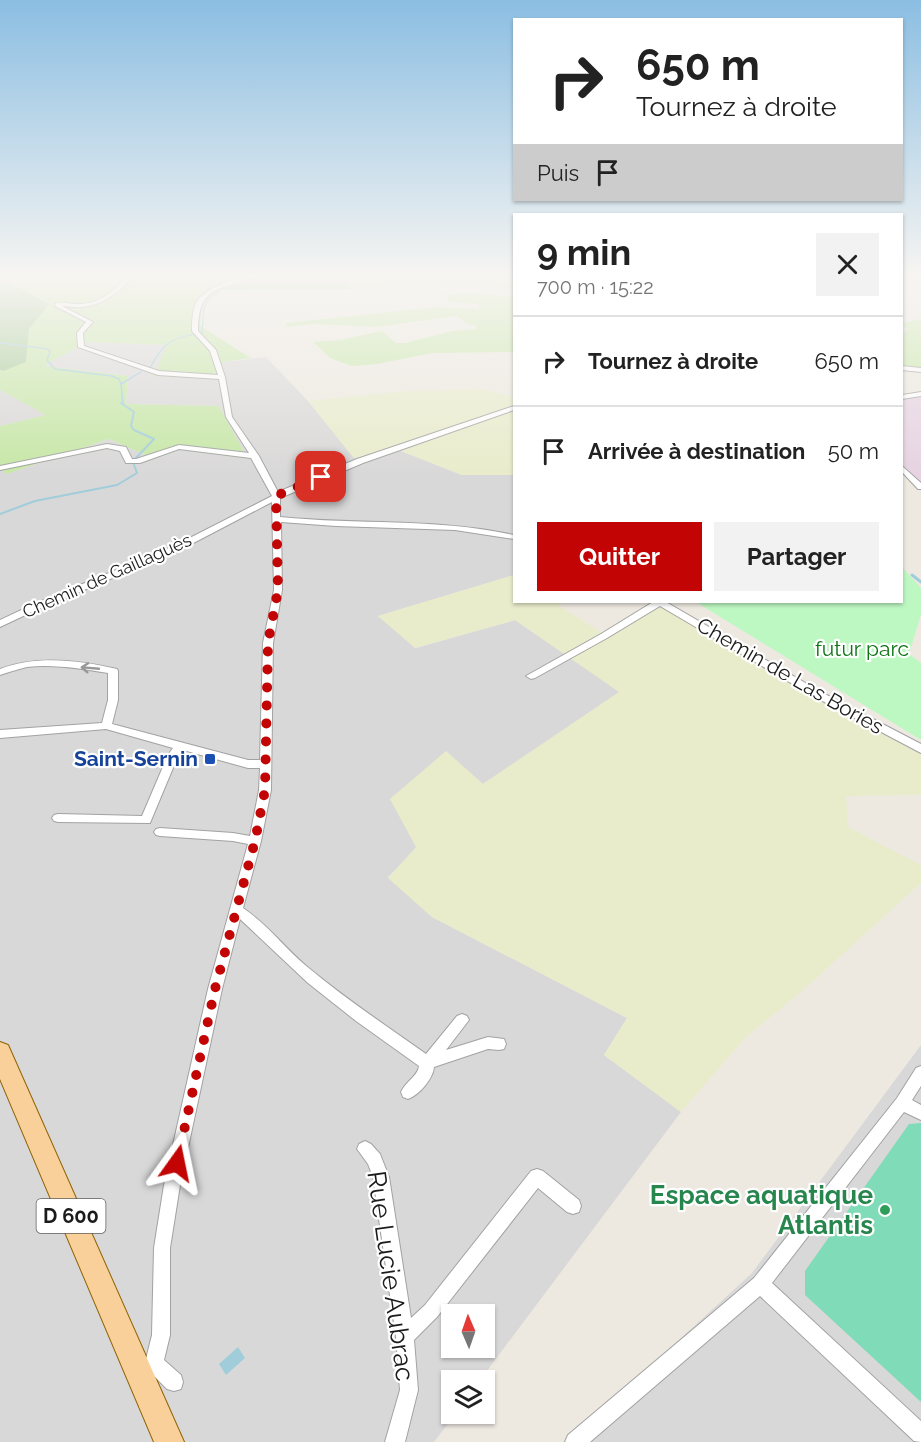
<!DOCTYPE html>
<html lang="fr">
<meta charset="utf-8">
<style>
:root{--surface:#fff;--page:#f2f2f2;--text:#222;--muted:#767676;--line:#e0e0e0;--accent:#c20504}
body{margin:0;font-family:Raleway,sans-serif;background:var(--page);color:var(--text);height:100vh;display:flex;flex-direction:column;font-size:22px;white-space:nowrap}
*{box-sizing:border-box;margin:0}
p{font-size:20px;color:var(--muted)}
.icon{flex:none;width:33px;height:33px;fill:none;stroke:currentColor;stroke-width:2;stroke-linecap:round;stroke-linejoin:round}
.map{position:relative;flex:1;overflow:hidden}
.sheet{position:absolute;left:513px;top:213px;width:390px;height:390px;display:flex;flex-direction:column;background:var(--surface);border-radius:0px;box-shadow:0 2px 4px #0004}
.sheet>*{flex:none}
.top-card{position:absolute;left:513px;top:18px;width:390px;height:183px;border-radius:0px;box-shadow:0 2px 4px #0004;background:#fff;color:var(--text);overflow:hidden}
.needle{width:39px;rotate:358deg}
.fabs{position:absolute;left:441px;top:1304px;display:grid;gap:12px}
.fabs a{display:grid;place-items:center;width:54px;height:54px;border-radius:0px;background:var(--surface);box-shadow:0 2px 4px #0004;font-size:30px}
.pin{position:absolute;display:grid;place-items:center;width:51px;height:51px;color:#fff;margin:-26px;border-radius:12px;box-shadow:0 3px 9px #0006}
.me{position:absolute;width:66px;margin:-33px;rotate:12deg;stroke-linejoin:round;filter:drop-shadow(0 0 4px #0008)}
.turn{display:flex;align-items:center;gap:21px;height:126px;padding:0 24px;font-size:27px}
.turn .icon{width:78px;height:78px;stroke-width:2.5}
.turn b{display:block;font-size:42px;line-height:51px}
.then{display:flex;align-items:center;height:57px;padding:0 24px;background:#0003;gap:12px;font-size:22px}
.round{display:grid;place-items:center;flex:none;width:63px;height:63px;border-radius:0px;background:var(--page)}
.head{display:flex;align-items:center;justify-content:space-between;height:102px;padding:0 24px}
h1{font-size:36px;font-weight:700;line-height:45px}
.cta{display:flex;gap:12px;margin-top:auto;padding:12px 24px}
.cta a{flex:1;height:69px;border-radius:0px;background:var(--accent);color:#fff;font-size:24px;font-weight:700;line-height:69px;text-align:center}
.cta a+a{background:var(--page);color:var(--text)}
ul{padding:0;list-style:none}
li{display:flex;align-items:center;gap:18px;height:90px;padding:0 24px;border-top:2px solid var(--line)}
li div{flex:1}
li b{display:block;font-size:22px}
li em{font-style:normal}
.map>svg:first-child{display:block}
.residential{fill:#d9d8d8;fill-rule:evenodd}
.industrial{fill:#e6d2e2}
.farmland{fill:#e9eccb}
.grass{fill:#c6e7a6}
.forest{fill:#a5cb96}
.park{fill:#bdf7c2}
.pitch{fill:#7fdbb8}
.water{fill:#a1cdda}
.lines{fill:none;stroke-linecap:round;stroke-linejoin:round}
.stream-far2{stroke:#a1cdda;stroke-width:1.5}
.stream-far1{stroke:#a1cdda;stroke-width:2}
.stream{stroke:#a1cdda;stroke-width:3}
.street-casing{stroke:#a2a2a2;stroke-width:2}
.primary-casing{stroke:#8f6103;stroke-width:2}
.street{fill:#fff;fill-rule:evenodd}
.primary{fill:#f9d099;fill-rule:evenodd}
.oneway{stroke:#989898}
.route{stroke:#c20504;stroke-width:10;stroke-dasharray:0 18}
.transit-dot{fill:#1a4fb4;stroke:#fff;stroke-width:2}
.leisure-dot{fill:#2e9e5b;stroke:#fff;stroke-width:2}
.labels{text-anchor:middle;stroke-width:4.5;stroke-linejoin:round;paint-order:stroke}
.far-street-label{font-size:18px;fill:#1b1b1b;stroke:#fff}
.shield{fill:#fff;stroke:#5f5f5f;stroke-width:1.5}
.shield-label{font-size:20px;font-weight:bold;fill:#1b1b1b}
.park-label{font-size:21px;fill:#0d7516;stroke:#fff}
.street-label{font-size:21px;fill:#1b1b1b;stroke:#fff}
.transit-label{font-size:21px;font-weight:bold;fill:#164399;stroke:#fff;text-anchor:end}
.near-leisure-label{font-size:26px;font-weight:bold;fill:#27864d;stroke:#fff;text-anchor:end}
.near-street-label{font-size:26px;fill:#1b1b1b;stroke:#fff}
</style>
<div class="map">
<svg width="921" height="1442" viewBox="0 0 921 1442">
<rect width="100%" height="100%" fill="#ede9e1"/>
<g class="residential">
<path d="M 88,342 L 168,345 L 155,376 L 223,362 L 266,357 L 308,401 L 354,458 L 401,451 L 462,475 L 514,475 L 514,575 L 378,616 L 416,648 L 515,620 L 620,692 L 483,784 L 388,877 L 432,917 L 627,1018 L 604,1055 L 681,1112 L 480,1380 L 452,1380 L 452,1413 L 456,1413 L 434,1442 L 0,1442 L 0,469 L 7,474 L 109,439 L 148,456 L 175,448 L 247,458 L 219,406 L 126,404 L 128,376 L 42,366 ZM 452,1314 L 484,1314 L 484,1347 L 452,1347 Z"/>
<path d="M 0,390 L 47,415 L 0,426 Z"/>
<path d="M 921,1045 L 921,1442 L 568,1442 L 752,1273 Z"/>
</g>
<path class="industrial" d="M 921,397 L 921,483 L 902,464 L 902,399 Z"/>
<g class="farmland">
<path d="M 482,389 L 514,397 L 514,475 L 462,475 L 401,451 L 354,458 L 308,401 L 407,391 Z"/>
<path d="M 514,575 L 514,602 L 564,602 L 558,605 L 607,636 L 661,605 L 856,721 L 921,754 L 921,795 L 846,796 L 848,827 L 921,865 L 921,883 L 801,992 L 745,1038 L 681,1112 L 604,1055 L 627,1018 L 432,917 L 388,878 L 416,847 L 390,799 L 446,751 L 483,784 L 619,692 L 515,620 L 415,648 L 378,616 Z"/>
</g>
<g class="grass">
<path d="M 0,274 L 243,274 L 204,290 L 200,326 L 251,358 L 223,362 L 215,379 L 154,376 L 167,345 L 88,342 L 43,366 L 128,376 L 126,404 L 219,406 L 248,459 L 175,448 L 148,456 L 109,439 L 7,474 L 0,469 L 0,426 L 46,415 L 0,390 L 0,370 L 4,371 L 26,362 L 29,329 L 48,304 L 0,278 Z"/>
<path d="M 380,274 L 514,274 L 514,290 L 483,284 L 425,287 L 410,283 L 378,288 L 349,289 L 346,285 L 352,279 Z"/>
<path d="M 476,293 L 514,297 L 514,352 L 432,353 L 377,364 L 352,366 L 330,358 L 313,342 L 340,340 L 382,331 L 396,343 L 405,343 L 452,331 L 476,329 L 475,325 L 469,325 L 457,316 L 376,327 L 315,324 L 287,327 L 285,323 L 437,307 L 480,309 L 478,304 L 449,302 L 445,294 Z"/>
<path d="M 921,319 L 921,369 L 902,367 L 902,332 L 909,330 L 902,326 L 902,323 Z"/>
</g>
<g class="forest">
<path d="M 243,274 L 380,274 L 352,279 L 346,285 L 349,289 L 204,290 Z"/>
<path d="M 0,278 L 49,304 L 29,329 L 26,362 L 4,371 L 0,370 Z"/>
</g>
<path class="park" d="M 902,567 L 921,588 L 921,614 L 909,654 L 921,663 L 921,740 L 696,602 L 902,602 Z"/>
<path class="pitch" d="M 921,1123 L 921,1402 L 805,1295 L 805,1271 L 909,1124 Z"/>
<path class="water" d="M 238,1347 L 245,1358 L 226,1375 L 219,1364 Z"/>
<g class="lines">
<g class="stream-far2">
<path d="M 0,343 L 48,349 L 50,352 L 47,360 L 55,369 L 112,376 L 119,379 L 121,384"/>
<path d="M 150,368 C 164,340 173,338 202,333 L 204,308 L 209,299 L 223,289 L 267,274"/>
<path d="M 123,404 L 121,384 L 141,372"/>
</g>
<g class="stream-far1">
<path d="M 121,403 L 134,412 L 131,426 L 134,430 L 154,439 L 134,460"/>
<path d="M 0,514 L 35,501 L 117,485 L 137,473 L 133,462"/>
</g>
<path class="stream" d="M 912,575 L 921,582"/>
<defs>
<g id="street">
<path d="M 129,274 L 135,274 C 121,291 104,305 82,307 C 75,308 69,306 62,306 L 93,322 L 83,333 L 84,346 L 159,371 L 218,375 L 210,351 L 192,331 C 192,322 192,311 196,303 C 205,287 242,274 260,274 C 227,292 198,280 198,331 L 216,350 L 225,377 L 232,417 L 259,456 L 278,492 L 357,459 L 514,406 L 514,410 L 363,463 L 280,498 L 280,517 C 359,525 437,518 514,535 L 514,539 L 455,530 L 336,526 L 281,522 L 282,590 L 273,643 L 271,790 L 261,841 L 243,908 C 267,924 284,947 305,965 C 343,997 385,1025 426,1054 L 457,1016 L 462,1014 L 467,1016 L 469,1020 L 446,1050 L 488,1037 L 504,1039 L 506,1044 L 504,1049 L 499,1050 L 488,1049 L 434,1067 C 433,1079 419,1095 408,1099 L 403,1097 L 401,1092 C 405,1082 418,1076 419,1066 L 356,1021 L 308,983 L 240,919 L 222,989 L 180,1185 L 170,1248 L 170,1335 L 164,1360 L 181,1375 L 183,1382 L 181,1389 L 174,1391 L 167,1389 L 155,1377 L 150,1382 L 144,1385 L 138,1382 L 135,1376 L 146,1359 L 152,1335 L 154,1248 L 164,1185 L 208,989 L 248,844 L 233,841 L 160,836 L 156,835 L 154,832 L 156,829 L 160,828 L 233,833 L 250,836 L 259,790 L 260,768 L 248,768 L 183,750 L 178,756 L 150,823 L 58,822 L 54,821 L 52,818 L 54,815 L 58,814 L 142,816 L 168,755 L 173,748 L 106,729 L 0,738 L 0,730 L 102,723 L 108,700 L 108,673 C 82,669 54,664 27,667 C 18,669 9,672 0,675 L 0,669 C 36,655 79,660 117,669 L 118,671 L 118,700 L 112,724 L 248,760 L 260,760 L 263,643 L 274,590 L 272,502 L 180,550 L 38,609 L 0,627 L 0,620 L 32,605 L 174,546 L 272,496 L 251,458 L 179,449 L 140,463 L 126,463 L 120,451 L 107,448 L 0,470 L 0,466 L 107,444 L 126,447 L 132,459 L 136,459 L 179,445 L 249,453 L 226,417 L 219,379 L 158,375 L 78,347 L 77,333 L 86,322 L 55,306 L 55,304 C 64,301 71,305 80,304 C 100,304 117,289 129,274 Z"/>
<path d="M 902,366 L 921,368 L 921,372 L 902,370 Z"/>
<path d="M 921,392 L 921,396 L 902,399 L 902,395 Z"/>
<path d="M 902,466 L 921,483 L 921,489 L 918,489 L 902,472 Z"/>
<path d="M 653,602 L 666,602 L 821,692 L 921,744 L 921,753 L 813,696 L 660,606 L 607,638 L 535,678 L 531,679 L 526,676 L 601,634 Z"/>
<path d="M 921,1066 L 921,1086 L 912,1100 L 921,1105 L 921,1120 L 904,1112 L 772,1283 L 921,1421 L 921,1442 L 914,1441 L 760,1296 L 590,1442 L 565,1442 L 568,1435 L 754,1278 L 897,1098 L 916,1068 Z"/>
<path d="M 365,1141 L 371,1144 L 380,1154 L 389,1177 L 411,1318 L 425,1305 L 531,1171 L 537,1169 L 543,1171 L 579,1200 L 581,1206 L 579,1212 L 573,1214 L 567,1212 L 538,1188 L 437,1317 L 414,1340 L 418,1390 L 405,1442 L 385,1442 L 400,1390 L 396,1337 L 373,1177 L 368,1164 L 357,1149 L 359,1144 Z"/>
</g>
<path id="primary" d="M 0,1042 L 8,1045 L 184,1442 L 154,1442 L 0,1079 Z"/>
</defs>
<use href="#street" class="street-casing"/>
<use href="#primary" class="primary-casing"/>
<use href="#street" class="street"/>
<use href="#primary" class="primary"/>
</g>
<defs><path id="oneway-shaft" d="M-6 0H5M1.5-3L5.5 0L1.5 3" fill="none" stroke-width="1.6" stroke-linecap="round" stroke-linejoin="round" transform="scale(1.5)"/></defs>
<use class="oneway" href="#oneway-shaft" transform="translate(90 668) rotate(-175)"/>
<linearGradient id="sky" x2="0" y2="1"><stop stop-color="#8bbee2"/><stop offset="0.58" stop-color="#f7f5f2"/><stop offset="1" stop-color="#f7f5f2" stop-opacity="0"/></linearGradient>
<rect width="921" height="476" fill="url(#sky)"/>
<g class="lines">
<path class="route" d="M 177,1163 L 215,989 L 255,841 L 265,790 L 268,643 L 278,590 L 276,496 L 321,477"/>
</g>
<rect class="transit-dot" x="204" y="753" width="12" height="12" rx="3"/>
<circle class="leisure-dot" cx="885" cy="1210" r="6"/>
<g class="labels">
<g class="far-street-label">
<text transform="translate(107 576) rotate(-24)" y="6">Chemin de Gaillaguès</text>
</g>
<rect class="shield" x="36.5" y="1199" width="69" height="34" rx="4.5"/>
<g class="shield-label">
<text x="71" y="1223">D 600</text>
</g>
<g class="park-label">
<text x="862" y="656">futur parc</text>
</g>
<g class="street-label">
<text transform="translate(790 676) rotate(30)" y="7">Chemin de Las Bories</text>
</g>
<g class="transit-label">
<text x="198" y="766">Saint-Sernin</text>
</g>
<g class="near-leisure-label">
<text x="873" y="1204">Espace aquatique<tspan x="873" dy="30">Atlantis</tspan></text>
</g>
<g class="near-street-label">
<text transform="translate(391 1276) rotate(82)" y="9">Rue Lucie Aubrac</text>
</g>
</g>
</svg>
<div class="fabs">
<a><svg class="needle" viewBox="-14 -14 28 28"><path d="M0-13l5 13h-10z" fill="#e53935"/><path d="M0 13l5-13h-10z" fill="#767676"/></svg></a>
<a><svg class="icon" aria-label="layers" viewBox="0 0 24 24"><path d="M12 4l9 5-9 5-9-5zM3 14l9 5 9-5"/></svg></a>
</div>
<div class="pin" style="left:321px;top:477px;background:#d93025"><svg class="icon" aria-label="arrive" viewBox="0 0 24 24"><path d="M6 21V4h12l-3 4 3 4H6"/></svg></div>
<svg class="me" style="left:177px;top:1163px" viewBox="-20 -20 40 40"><path d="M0-17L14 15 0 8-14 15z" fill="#c20504" stroke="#fff" stroke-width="4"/></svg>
<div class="top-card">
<div class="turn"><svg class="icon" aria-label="right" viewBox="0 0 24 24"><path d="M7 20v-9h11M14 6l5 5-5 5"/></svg><div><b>650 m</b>Tournez à droite</div></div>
<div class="then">Puis<svg class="icon" aria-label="arrive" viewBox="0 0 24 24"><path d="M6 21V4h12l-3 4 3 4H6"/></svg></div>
</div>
<section class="sheet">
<div class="head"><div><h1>9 min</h1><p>700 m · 15:22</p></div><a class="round"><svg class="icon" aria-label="close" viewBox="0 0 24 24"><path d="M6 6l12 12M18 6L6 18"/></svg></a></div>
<ul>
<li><svg class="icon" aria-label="right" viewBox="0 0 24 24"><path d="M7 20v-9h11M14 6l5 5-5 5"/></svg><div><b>Tournez à droite</b></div><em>650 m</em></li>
<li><svg class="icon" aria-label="arrive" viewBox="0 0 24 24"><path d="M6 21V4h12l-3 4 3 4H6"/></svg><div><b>Arrivée à destination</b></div><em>50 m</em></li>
</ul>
<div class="cta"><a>Quitter</a><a>Partager</a></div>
</section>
</div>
